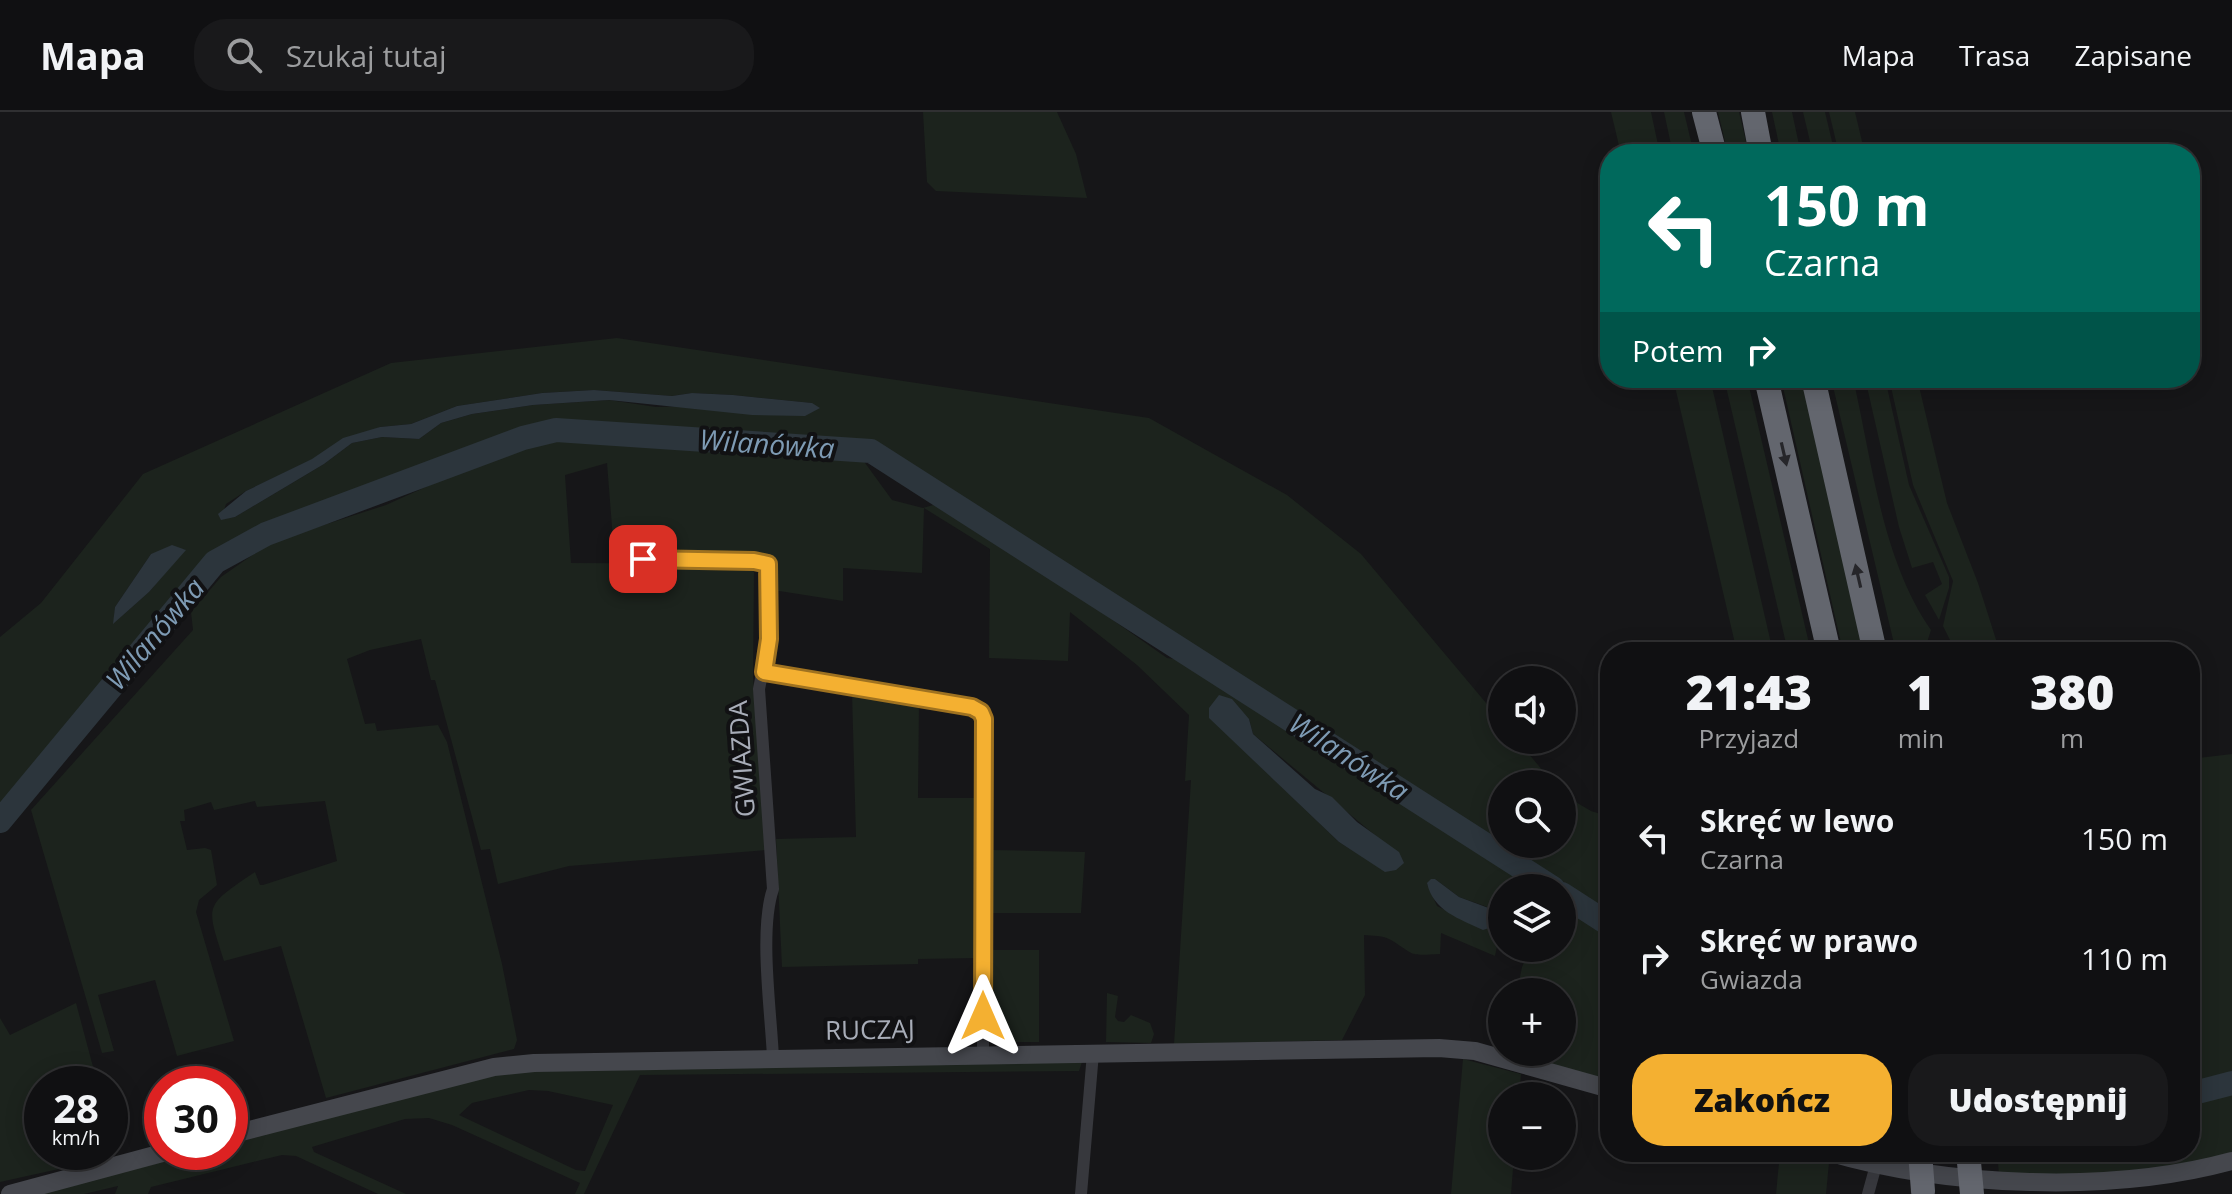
<!DOCTYPE html>
<html lang="pl">
<meta charset="utf-8">
<style>
:root{--surface:#101012;--page:#19191b;--text:#f1f3f6;--muted:#9c9d9f;--line:#303032;--accent:#f4b031}
body{margin:0;font-family:"Open Sans",sans-serif;background:var(--page);color:var(--text);height:100vh;display:flex;flex-direction:column;font-size:30px;white-space:nowrap}
*{box-sizing:border-box;margin:0}
p{font-size:26px;color:var(--muted)}
.icon{flex:none;width:44px;height:44px;fill:none;stroke:currentColor;stroke-width:2;stroke-linecap:round;stroke-linejoin:round}
.map{position:relative;flex:1;overflow:hidden}
.drawer{position:absolute;left:1600px;top:530px;width:600px;height:520px;display:flex;flex-direction:column;background:var(--surface);border-radius:32px;box-shadow:0 4px 20px #0003,0 0 0 2px var(--line)}
.drawer>*{flex:none}
.banner{position:absolute;left:1600px;top:32px;width:600px;height:244px;border-radius:32px;box-shadow:0 4px 20px #0003,0 0 0 2px var(--line);background:#00695c;color:#fff;overflow:hidden}
.tools{position:absolute;left:1488px;top:554px;display:grid;gap:16px}
.tools a{display:grid;place-items:center;width:88px;height:88px;border-radius:50%;background:var(--surface);box-shadow:0 4px 20px #0003,0 0 0 2px var(--line);font-size:40px}
.speed{position:absolute;left:24px;top:954px;display:flex;gap:16px;font-size:40px;font-weight:700;text-align:center}
.speed>*{display:grid;place-content:center;width:104px;height:104px;border-radius:50%;background:var(--surface);box-shadow:0 4px 20px #0003,0 0 0 2px var(--line);line-height:1}
.speed small{font-size:20px;font-weight:400}
.speed .limit{border:12px solid #d22;background:#fff;color:#111}
.pin{position:absolute;display:grid;place-items:center;width:68px;height:68px;color:#fff;margin:-34px;border-radius:16px;box-shadow:0 4px 12px #0006}
.me{position:absolute;width:88px;margin:-44px;rotate:0deg;stroke-linejoin:round;filter:drop-shadow(0 0 6px #0008)}
.turn{display:flex;align-items:center;gap:28px;height:168px;padding:0 32px;font-size:36px}
.turn .icon{width:104px;height:104px;stroke-width:2.5}
.turn b{display:block;font-size:56px;line-height:68px}
.then{display:flex;align-items:center;height:76px;padding:0 32px;background:#0003;gap:16px;font-size:30px}
.eta{display:flex;justify-content:space-evenly;align-items:center;height:136px;text-align:center}
.eta b{font-size:48px;font-weight:800;line-height:56px}
.button{display:flex;gap:16px;margin-top:auto;padding:16px 32px}
.button a{flex:1;height:92px;border-radius:32px;background:var(--accent);color:#111;font-size:32px;font-weight:800;line-height:92px;text-align:center}
.button a+a{background:var(--page);color:var(--text)}
ul{padding:0;list-style:none}
li{display:flex;align-items:center;gap:24px;height:120px;padding:0 32px}
li div{flex:1}
li b{display:block;font-size:30px}
li em{font-style:normal}
header{display:flex;align-items:center;gap:48px;box-sizing:border-box;height:112px;padding:0 40px;background:var(--surface);border-bottom:2px solid var(--line)}
header strong{font-size:38px}
nav{display:flex;gap:44px;margin-inline-start:auto;font-size:28px}
.search{width:560px;height:72px;background:var(--page);display:flex;align-items:center;gap:20px;box-sizing:border-box;padding:0 28px;border-radius:32px;color:var(--muted);font-size:30px}
.map>svg:first-child{display:block}
.green{fill:#1c231d;fill-rule:evenodd}
.water{fill:#2c353c}
.lines{fill:none;stroke-linecap:round;stroke-linejoin:round}
.river{stroke:#2c353c;stroke-width:24}
.street{stroke:#37383d;stroke-width:12}
.secondary{stroke:#45474d;stroke-width:18}
.highway{stroke:#63666e;stroke-width:24}
.highway-bridge{stroke:#63666e;stroke-width:24}
.oneway{fill:#26262a}
.route-casing{stroke:#9f7220;stroke-width:20}
.route{stroke:#f4b031;stroke-width:14}
.labels{text-anchor:middle;stroke-width:8;stroke-linejoin:round;paint-order:stroke}
.street-label{font-size:26px;fill:#a8adb8;stroke:#111113}
.water-label{font-size:28px;font-style:italic;fill:#7e9bb4;stroke:#111113}
</style>
<header>
<strong>Mapa</strong>
<div class="search"><svg class="icon" aria-label="search" viewBox="0 0 24 24"><circle cx="10" cy="10" r="6"/><path d="M15 15l6 6"/></svg>Szukaj tutaj</div>
<nav><a>Mapa</a><a>Trasa</a><a>Zapisane</a></nav>
</header>
<div class="map">
<svg width="2232" height="1082" viewBox="0 0 2232 1082">
<rect width="100%" height="100%" fill="#161618"/>
<g class="green">
<path d="M 923,0 L 1057,0 L 1076,42 L 1087,86 L 936,79 L 927,70 Z"/>
<path d="M 1611,0 L 1651,0 L 1660,42 L 1621,42 Z"/>
<path d="M 1664,0 L 1684,0 L 1694,42 L 1673,42 Z"/>
<path d="M 1718,0 L 1739,0 L 1749,42 L 1728,42 Z"/>
<path d="M 1772,0 L 1792,0 L 1801,42 L 1781,42 Z"/>
<path d="M 1803,0 L 1825,0 L 1835,42 L 1813,42 Z"/>
<path d="M 1829,0 L 1855,0 L 1865,42 L 1839,42 Z"/>
<path d="M 617,226 L 1149,306 L 1287,383 L 1361,442 L 1502,610 L 1502,628 L 1517,628 L 1554,672 L 1502,672 L 1502,732 L 1562,732 L 1562,682 L 1591,699 L 1610,705 L 1610,969 L 1511,940 L 1562,940 L 1562,880 L 1517,880 L 1522,855 L 1530,836 L 1562,836 L 1562,776 L 1502,776 L 1502,810 L 1495,844 L 1441,821 L 1440,842 C 1407,844 1416,843 1391,828 C 1383,823 1372,824 1364,823 L 1365,883 L 1342,928 L 1174,932 L 1191,668 L 1185,669 L 1189,603 L 1137,553 L 1070,500 L 1068,549 L 989,546 L 990,437 L 924,396 L 922,461 L 843,456 L 843,489 L 773,478 L 774,448 L 753,444 L 614,440 L 607,351 L 565,363 L 571,451 L 746,452 L 754,460 L 753,565 L 766,738 L 569,754 L 498,772 L 490,737 L 481,738 L 435,568 L 431,568 L 421,527 L 370,538 L 347,547 L 365,612 L 375,611 L 377,619 L 438,613 L 447,630 L 502,852 L 517,928 L 514,937 L 326,986 L 281,834 L 224,849 C 206,792 203,795 255,760 L 260,773 L 263,773 L 337,749 L 325,689 L 257,695 L 255,689 L 214,698 L 211,690 L 184,698 L 185,709 L 180,709 L 187,738 L 205,736 L 211,738 L 217,773 L 199,788 L 196,800 L 234,929 L 177,944 L 155,868 L 98,883 L 114,939 L 102,941 L 31,698 L 193,518 L 191,500 L 221,465 L 271,430 L 386,393 L 461,359 L 554,326 L 606,327 L 679,335 L 769,336 L 831,344 L 860,344 L 892,388 L 923,396 L 933,393 L 951,398 L 1004,431 L 1010,423 L 871,333 L 825,326 L 554,309 L 265,414 L 206,453 L 0,697 L 0,525 L 41,491 L 143,362 L 391,251 ZM 594,278 L 672,284 L 692,281 L 733,283 L 812,291 L 656,295 L 609,288 L 533,293 L 472,302 L 441,311 L 419,327 L 382,325 L 352,331 L 324,352 L 235,405 L 221,407 L 226,392 L 246,379 L 380,315 L 411,312 L 457,294 L 542,281 ZM 185,437 L 149,480 L 114,511 L 115,495 L 151,442 ZM 1096,477 L 1271,590 L 1271,601 L 1188,549 L 1167,546 L 1087,490 ZM 1210,606 L 1249,607 L 1253,622 L 1376,724 L 1385,759 L 1339,730 ZM 1435,767 L 1459,785 L 1493,797 L 1495,808 L 1492,815 L 1483,817 L 1437,794 L 1427,772 Z"/>
<path d="M 1673,266 L 1710,266 L 1773,540 L 1737,540 Z"/>
<path d="M 1724,266 L 1747,266 L 1811,540 L 1788,540 Z"/>
<path d="M 1781,266 L 1802,266 L 1865,540 L 1843,540 Z"/>
<path d="M 1831,266 L 1853,266 C 1872,349 1882,448 1931,518 L 1924,540 L 1896,540 Z"/>
<path d="M 1865,266 L 1885,266 L 1909,373 L 1949,465 L 1949,476 L 1939,508 L 1925,483 L 1942,472 L 1933,450 L 1912,456 L 1899,415 Z"/>
<path d="M 1889,266 L 1917,266 L 1947,391 L 1978,471 L 2000,540 L 1956,540 L 1943,514 L 1953,469 L 1913,373 Z"/>
<path d="M 852,581 L 919,591 L 918,686 L 980,686 L 978,846 L 918,847 L 918,852 L 782,855 L 776,727 L 856,725 Z"/>
<path d="M 2232,642 L 2232,1040 C 2156,1063 2078,1064 1999,1063 L 1997,1040 L 2190,1040 L 2190,647 Z"/>
<path d="M 992,738 L 1085,740 L 1081,801 L 993,801 Z"/>
<path d="M 988,838 L 1039,838 L 1039,930 L 987,930 Z"/>
<path d="M 1107,881 L 1118,884 L 1115,905 L 1118,909 L 1124,910 L 1131,903 L 1150,911 L 1154,922 L 1151,931 L 1106,930 Z"/>
<path d="M 76,891 L 96,966 L 74,972 L 42,972 L 40,981 L 42,1040 L 71,1040 L 77,1053 L 0,1070 L 0,906 L 10,923 Z"/>
<path d="M 1463,947 L 1521,962 L 1519,984 L 1502,984 L 1502,1044 L 1514,1044 L 1511,1082 L 1451,1082 Z"/>
<path d="M 1082,950 L 1079,959 L 640,963 L 584,1082 L 575,1082 L 580,1071 L 452,1013 L 429,1006 L 405,1007 L 312,1035 L 314,1040 L 406,1082 L 378,1082 L 296,1044 L 282,1043 L 151,1075 L 148,1082 L 115,1082 L 118,1074 L 84,1082 L 33,1082 L 191,1040 L 230,1040 L 230,1030 L 494,960 ZM 529,978 L 548,979 L 613,993 L 585,1059 L 576,1058 L 459,1003 L 472,991 Z"/>
<path d="M 1780,1040 L 1829,1051 L 1826,1082 L 1776,1082 Z"/>
</g>
<g class="water">
<path d="M 594,278 L 672,284 L 692,281 L 733,283 L 812,291 L 820,296 L 805,304 L 752,303 L 609,288 L 533,293 L 472,302 L 441,311 L 419,327 L 382,325 L 352,331 L 324,352 L 235,405 L 221,408 L 218,402 L 246,379 L 312,347 L 343,326 L 380,315 L 411,312 L 457,294 L 542,281 Z"/>
<path d="M 172,433 L 186,438 L 149,480 L 113,512 L 115,495 L 151,442 Z"/>
<path d="M 1219,583 L 1232,587 L 1249,607 L 1253,622 L 1315,677 L 1332,685 L 1357,710 L 1399,740 L 1404,751 L 1396,758 L 1385,760 L 1339,730 L 1209,606 L 1209,596 Z"/>
<path d="M 1431,767 L 1435,767 L 1459,785 L 1494,798 L 1492,815 L 1483,818 C 1460,807 1433,799 1427,771 Z"/>
</g>
<g class="lines">
<g class="river">
<path d="M 0,709 L 215,450 L 266,422 L 523,326 L 556,318 L 871,339 L 1553,776"/>
<path d="M 1562,782 L 1610,813"/>
<path d="M 2190,982 L 2232,971"/>
</g>
<g class="street">
<path d="M 615,446 L 754,449 L 770,454 L 769,527 L 759,577 L 773,777 C 759,818 771,900 773,946"/>
<path d="M 764,560 L 972,595 L 981,600 L 984,607 L 983,943"/>
<path d="M 1081,1082 L 1093,941"/>
<path d="M 1868,1082 L 1876,1053"/>
</g>
<g class="secondary">
<path d="M 230,1023 L 494,955 L 534,951 L 1439,936 L 1475,939 L 1610,977"/>
<path d="M 1828,1040 C 1947,1075 2112,1082 2232,1049"/>
<path d="M 10,1082 L 166,1040"/>
</g>
<g class="highway">
<path d="M 1704,0 L 1715,42"/>
<path d="M 1753,0 L 1761,42"/>
<path d="M 1766,266 L 1829,540"/>
<path d="M 1813,266 L 1875,540"/>
</g>
<g class="highway-bridge">
<path d="M 1920,1040 L 1923,1079"/>
<path d="M 1968,1040 L 1972,1082"/>
</g>
</g>
<defs><path id="oneway-solid" d="M-6-.8H1V-3.2L6.5 0L1 3.2V.8H-6Z" transform="scale(2)"/></defs>
<g class="oneway">
<use href="#oneway-solid" transform="translate(1784 342) rotate(77)"/>
<use href="#oneway-solid" transform="translate(1858 464) rotate(-103)"/>
</g>
<g class="lines">
<defs>
<path id="route" d="M 643,447 L 754,449 L 768,452 L 769,527 L 764,560 L 972,595 L 981,600 L 984,607 L 983,904"/>
</defs>
<use href="#route" class="route-casing"/>
<use href="#route" class="route"/>
</g>
<g class="labels">
<g class="street-label">
<text transform="translate(742 647) rotate(-94)" y="9">GWIAZDA</text>
<text transform="translate(870 918) rotate(-1)" y="9">RUCZAJ</text>
</g>
<g class="water-label">
<text transform="translate(767 332) rotate(4)" y="10">Wilanówka</text>
<text transform="translate(155 522) rotate(-50)" y="10">Wilanówka</text>
<text transform="translate(1349 645) rotate(33)" y="10">Wilanówka</text>
</g>
</g>
</svg>
<div class="tools">
<a><svg class="icon" aria-label="sound" viewBox="0 0 24 24"><path d="M4 9h4l5-4v14l-5-4H4zM17 9q2 3 0 6"/></svg></a>
<a><svg class="icon" aria-label="search" viewBox="0 0 24 24"><circle cx="10" cy="10" r="6"/><path d="M15 15l6 6"/></svg></a>
<a><svg class="icon" aria-label="layers" viewBox="0 0 24 24"><path d="M12 4l9 5-9 5-9-5zM3 14l9 5 9-5"/></svg></a>
<a>+</a>
<a>−</a>
</div>
<div class="speed"><div>28<small>km/h</small></div><div class="limit">30</div></div>
<div class="pin" style="left:643px;top:447px;background:#d93025"><svg class="icon" aria-label="arrive" viewBox="0 0 24 24"><path d="M6 21V4h12l-3 4 3 4H6"/></svg></div>
<svg class="me" style="left:983px;top:904px" viewBox="-20 -20 40 40"><path d="M0-17L14 15 0 8-14 15z" fill="#f4b031" stroke="#fff" stroke-width="4"/></svg>
<div class="banner">
<div class="turn"><svg class="icon" aria-label="left" viewBox="0 0 24 24"><path d="M17 20v-9H6M10 6l-5 5 5 5"/></svg><div><b>150 m</b>Czarna</div></div>
<div class="then">Potem<svg class="icon" aria-label="right" viewBox="0 0 24 24"><path d="M7 20v-9h11M14 6l5 5-5 5"/></svg></div>
</div>
<section class="drawer">
<div class="eta">
<div><b>21:43</b><p>Przyjazd</p></div>
<div><b>1</b><p>min</p></div>
<div><b>380</b><p>m</p></div>
</div>
<ul>
<li><svg class="icon" aria-label="left" viewBox="0 0 24 24"><path d="M17 20v-9H6M10 6l-5 5 5 5"/></svg><div><b>Skręć w lewo</b><p>Czarna</p></div><em>150 m</em></li>
<li><svg class="icon" aria-label="right" viewBox="0 0 24 24"><path d="M7 20v-9h11M14 6l5 5-5 5"/></svg><div><b>Skręć w prawo</b><p>Gwiazda</p></div><em>110 m</em></li>
</ul>
<div class="button"><a>Zakończ</a><a>Udostępnij</a></div>
</section>
</div>
